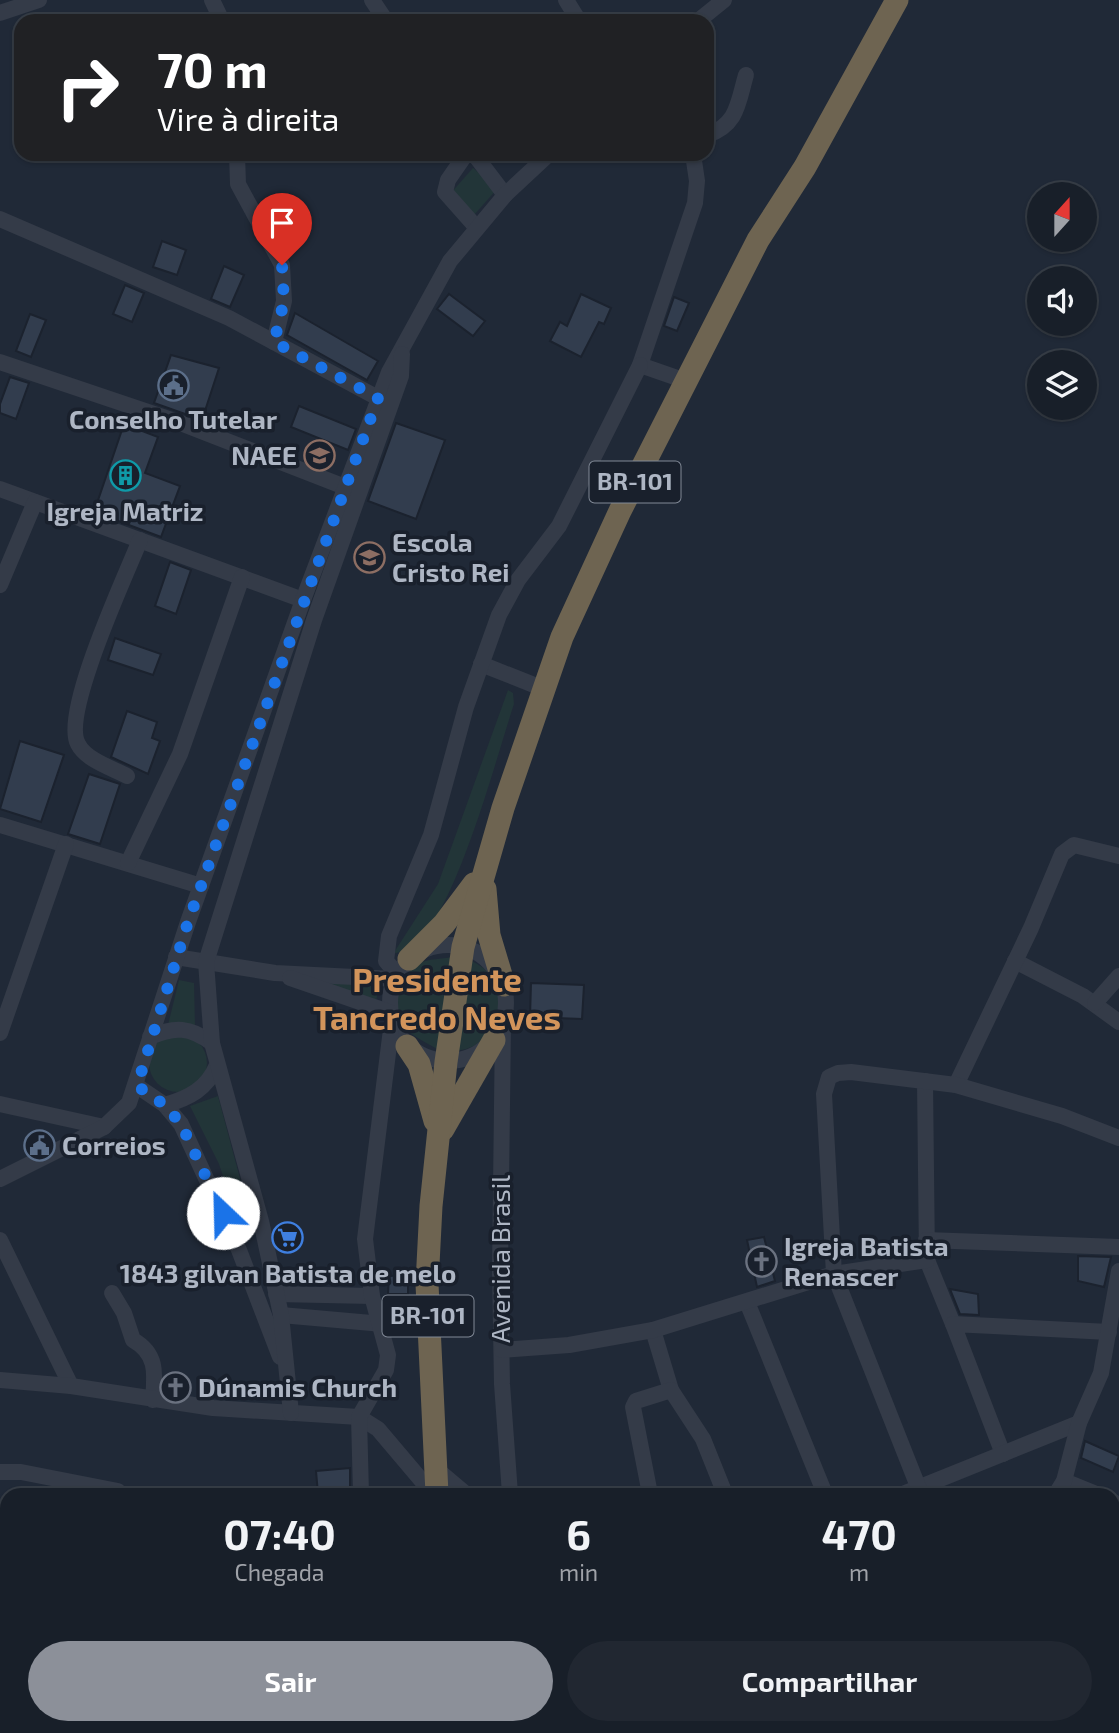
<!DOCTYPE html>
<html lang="pt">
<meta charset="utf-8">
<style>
:root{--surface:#181f29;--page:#212731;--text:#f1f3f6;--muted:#9fa2a8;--line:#363d46;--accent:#8c9099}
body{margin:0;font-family:"Exo 2",sans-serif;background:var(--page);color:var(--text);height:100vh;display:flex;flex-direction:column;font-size:26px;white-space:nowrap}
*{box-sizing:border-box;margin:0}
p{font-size:23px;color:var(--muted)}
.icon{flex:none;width:38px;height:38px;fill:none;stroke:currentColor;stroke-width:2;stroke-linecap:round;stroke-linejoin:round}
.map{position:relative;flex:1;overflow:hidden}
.sheet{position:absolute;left:0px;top:1488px;width:1120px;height:247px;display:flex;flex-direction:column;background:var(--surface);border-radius:21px 21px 0 0;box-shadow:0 2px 5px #0004,0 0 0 2px var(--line)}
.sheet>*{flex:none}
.top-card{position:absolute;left:14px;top:14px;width:700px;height:147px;border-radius:21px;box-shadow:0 2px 5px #0004,0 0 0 2px var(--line);background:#202124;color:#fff;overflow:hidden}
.needle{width:46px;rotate:21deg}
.tools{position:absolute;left:1027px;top:182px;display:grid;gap:14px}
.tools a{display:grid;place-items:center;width:70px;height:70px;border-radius:50%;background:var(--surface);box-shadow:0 2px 5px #0004,0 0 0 2px var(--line);font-size:35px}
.pin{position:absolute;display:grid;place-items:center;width:60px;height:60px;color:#fff;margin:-72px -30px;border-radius:50% 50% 50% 0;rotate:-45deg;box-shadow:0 0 7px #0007}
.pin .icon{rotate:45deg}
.me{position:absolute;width:77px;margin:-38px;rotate:336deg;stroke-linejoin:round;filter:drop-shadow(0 0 5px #0008)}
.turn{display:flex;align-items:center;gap:24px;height:147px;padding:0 28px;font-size:32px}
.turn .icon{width:91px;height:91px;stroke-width:2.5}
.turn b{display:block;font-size:49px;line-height:60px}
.eta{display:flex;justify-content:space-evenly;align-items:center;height:119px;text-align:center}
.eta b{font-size:42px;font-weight:700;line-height:49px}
.button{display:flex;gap:14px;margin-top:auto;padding:14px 28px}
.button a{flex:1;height:80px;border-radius:42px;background:var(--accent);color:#fff;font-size:28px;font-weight:700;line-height:80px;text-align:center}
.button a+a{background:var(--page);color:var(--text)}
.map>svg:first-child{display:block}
.green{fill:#223538}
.building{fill:#323d4e;stroke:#1b222e;stroke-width:2}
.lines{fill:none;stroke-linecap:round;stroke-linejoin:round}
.path{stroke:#3b4e51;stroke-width:2.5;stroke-dasharray:5 5;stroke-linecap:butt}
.minor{stroke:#343b48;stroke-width:16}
.highway{stroke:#6e6451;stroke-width:23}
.route{stroke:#1a73e8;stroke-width:12;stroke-dasharray:0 21.6}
.labels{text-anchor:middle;stroke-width:7;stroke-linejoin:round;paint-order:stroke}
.shield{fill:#19202c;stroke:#818996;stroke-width:2}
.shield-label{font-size:24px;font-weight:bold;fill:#aeb6c4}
.poi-label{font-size:26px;font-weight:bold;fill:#aeb6c4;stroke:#19202c;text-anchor:start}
.street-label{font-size:26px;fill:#aeb6c4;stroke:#19202c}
.district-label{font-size:33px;font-weight:bold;fill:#d2945b;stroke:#19202c}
</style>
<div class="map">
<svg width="1119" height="1733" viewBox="0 0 1119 1733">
<rect width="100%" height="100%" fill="#202937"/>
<g class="green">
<path d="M 473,168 L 497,189 L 474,215 L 450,194 Z"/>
<path d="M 508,690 L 513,693 L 514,704 C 495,761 457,911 413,946 C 408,950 399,952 393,954 L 438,884 Z"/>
<path d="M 452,957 L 437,1049 C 424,1041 405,1033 397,1019 C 387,1000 400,972 419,963 C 428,959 442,959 452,957 Z"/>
<path d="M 469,960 C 519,980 510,1045 455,1051 Z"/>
<path d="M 307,978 L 375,985 L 379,988 L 376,1001 Z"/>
<path d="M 179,980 L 194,983 L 195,1025 L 168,1025 Z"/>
<circle cx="178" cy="1063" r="29"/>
<path d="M 218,1096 L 250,1216 L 237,1219 L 219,1164 L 190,1106 Z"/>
</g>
<g class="building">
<path d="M 162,241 L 186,250 L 177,275 L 153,267 Z"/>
<path d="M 224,266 L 244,275 L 230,307 L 211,299 Z"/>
<path d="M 125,285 L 144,293 L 132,322 L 113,314 Z"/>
<path d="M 449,294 L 485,321 L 473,336 L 437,309 Z"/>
<path d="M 581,294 L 611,308 L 604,324 L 599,322 L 581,357 L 550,341 L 560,322 L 567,326 Z"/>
<path d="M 674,297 L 689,303 L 677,331 L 664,326 Z"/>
<path d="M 295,313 L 378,361 L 367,380 L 287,335 Z"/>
<path d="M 30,314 L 46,320 L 31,357 L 16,351 Z"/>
<path d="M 171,355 L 219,368 L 202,420 L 154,403 Z"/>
<path d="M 10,377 L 29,383 L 16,419 L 0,413 L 0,404 Z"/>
<path d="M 299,406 L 356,429 L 348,450 L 291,427 Z"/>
<path d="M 396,423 L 445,440 L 416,519 L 368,501 Z"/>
<path d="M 124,424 L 158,437 L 145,473 L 180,486 L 161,537 L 94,512 Z"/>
<path d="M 170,562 L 191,570 L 176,614 L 155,606 Z"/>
<path d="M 115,638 L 161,654 L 153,675 L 108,660 Z"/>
<path d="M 127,711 L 157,722 L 152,738 L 160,741 L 148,774 L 111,757 Z"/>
<path d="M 20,741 L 64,755 L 41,822 L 0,809 Z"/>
<path d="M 89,774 L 120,784 L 100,844 L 68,834 Z"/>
<path d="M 531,983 L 584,985 L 582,1019 L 530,1017 Z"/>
<path d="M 764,1237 L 775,1281 L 757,1287 L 747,1240 Z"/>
<path d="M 1078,1256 L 1111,1257 L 1104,1287 L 1078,1281 Z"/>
<path d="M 408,1275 L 408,1294 L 388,1294 L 389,1276 Z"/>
<path d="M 950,1289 L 978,1294 L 979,1315 L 960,1314 Z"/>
<path d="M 182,1376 L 182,1393 L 167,1390 L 169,1378 Z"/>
<path d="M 1085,1441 L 1119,1456 L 1113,1472 L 1081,1458 Z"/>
<path d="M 350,1468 L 350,1491 L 318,1494 L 316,1471 Z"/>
</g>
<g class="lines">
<path class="path" d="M 0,1694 L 7,1695"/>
<g class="minor">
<path d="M 212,0 L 222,21"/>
<path d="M 372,0 L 386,21"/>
<path d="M 566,0 L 579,21"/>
<path d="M 0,13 L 39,0"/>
<path d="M 698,21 L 724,0"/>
<path d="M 707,135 C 738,125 738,102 746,75"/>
<path d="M 237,154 L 238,184 L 282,265 L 284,301 L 274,342"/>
<path d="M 466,154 L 448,180 L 445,192 L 476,227"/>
<path d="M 474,154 L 505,195"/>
<path d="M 0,219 L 229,318 L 378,398"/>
<path d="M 0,362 L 178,422 L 345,487"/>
<path d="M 686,381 L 640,365 L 695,203 L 697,181 L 693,154"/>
<path d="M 0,489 L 303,600"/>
<path d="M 0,585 L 35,502"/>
<path d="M 481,664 L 544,689"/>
<path d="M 127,776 C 112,768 86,760 78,744 C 61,714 126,575 140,540"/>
<path d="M 0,825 L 201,886"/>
<path d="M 128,863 L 180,754 L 242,577"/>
<circle cx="448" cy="1003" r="58"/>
<path d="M 176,957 L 275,973 L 394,979"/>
<path d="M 1015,961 L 1083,996 L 1119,1022"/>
<path d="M 397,974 L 386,961 L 389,936 L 431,835 L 466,707 L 499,615 L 518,580 L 559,526 L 640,365"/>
<path d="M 290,978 L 389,1012"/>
<path d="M 1095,1003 L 1119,976"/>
<path d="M 503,1023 L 500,1270 L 502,1384 L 510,1494"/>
<path d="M 0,1033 L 66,844"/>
<path d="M 150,1037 C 175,1026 190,1027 212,1043"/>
<path d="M 925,1081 L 927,1260 L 953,1324"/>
<path d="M 956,1085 L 1031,928 L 1062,854 L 1074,845 L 1119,856"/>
<path d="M 137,1086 L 165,1105 L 181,1124 L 239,1250 L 280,1357"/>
<path d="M 0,1104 L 104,1127"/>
<path d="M 165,1105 C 189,1098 207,1089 217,1065"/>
<path d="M 0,1179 L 104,1127 L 129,1103 L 188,922 L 303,600 L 389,372 L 450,261 L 505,195 L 549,154"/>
<path d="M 0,1240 L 71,1386"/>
<path d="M 926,1240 L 1119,1247"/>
<path d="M 112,1293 L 124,1313 L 133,1340 C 158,1354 155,1374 153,1400"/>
<path d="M 276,1294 L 372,1296"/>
<path d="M 747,1302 L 825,1494"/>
<path d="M 281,1315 L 428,1328"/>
<path d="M 653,1330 L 671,1390"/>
<path d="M 502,1350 L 569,1345 L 653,1330 L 834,1274 L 927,1260"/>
<path d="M 0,1380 L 71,1386 L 213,1408 L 359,1417 L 378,1429 L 433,1494"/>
<path d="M 291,1413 L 281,1315 L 261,1221 L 212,1043 L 206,962 L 314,620 L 401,376 L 402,354"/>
<path d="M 1003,1454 L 953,1324 L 1109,1332"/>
<path d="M 434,1467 L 466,1494"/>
<path d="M 0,1472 L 21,1472 L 118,1491"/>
<path d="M 1064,1481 L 1096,1494"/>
<path d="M 361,1494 L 359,1417 L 386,1370 L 388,1355 L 372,1296 L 365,1239 L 392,1021"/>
<path d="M 650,1494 L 633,1407 L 636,1401 L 671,1390 L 703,1439 L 725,1494"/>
<path d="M 903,1494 L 1079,1423"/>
<path d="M 921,1494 L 834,1274 L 824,1094 L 829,1077 L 838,1073 L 851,1072 L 956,1085 L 1062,1116 L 1119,1138"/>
<path d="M 1056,1494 L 1064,1481 L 1079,1423 L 1101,1373 L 1119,1271"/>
<path d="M 1113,1502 L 1119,1505"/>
<path d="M 1113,1590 L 1119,1573"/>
<path d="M 394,1727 L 395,1733"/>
<path d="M 554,1727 L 555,1733"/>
<path d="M 693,1727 L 694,1733"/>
<path d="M 789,1727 L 795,1733"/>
<path d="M 918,1733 L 922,1727"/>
</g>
<g class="highway">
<path d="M 485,889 L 489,935 L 504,985"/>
<path d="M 409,959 L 444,924 L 474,884"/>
<path d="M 407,1046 L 419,1064 L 435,1121"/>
<path d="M 443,1129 L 494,1040"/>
<path d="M 437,1494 L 427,1284 L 431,1206 L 446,1062 L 463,947 L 503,808 L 562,637 L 620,511 L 758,240 L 805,167 L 897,0"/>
<path d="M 473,1727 L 474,1733"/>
</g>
</g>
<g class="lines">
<path class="route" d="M 223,1213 L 181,1124 L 165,1105 L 137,1086 L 188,922 L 378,398 L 274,342 L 284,301 L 282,265"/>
</g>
<defs>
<symbol id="civic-ring" viewBox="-11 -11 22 22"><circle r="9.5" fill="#19202c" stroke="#5c6f8a" stroke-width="1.5"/><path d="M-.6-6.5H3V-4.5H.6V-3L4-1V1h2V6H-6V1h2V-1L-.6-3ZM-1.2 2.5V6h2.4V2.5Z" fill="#5c6f8a"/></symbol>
<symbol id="school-ring" viewBox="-11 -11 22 22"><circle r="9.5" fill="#19202c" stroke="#8d6e63" stroke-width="1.5"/><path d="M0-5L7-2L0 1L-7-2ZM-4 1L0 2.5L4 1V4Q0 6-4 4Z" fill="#8d6e63"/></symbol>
<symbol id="building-ring" viewBox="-11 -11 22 22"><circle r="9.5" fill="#19202c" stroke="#0f9aa8" stroke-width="1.5"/><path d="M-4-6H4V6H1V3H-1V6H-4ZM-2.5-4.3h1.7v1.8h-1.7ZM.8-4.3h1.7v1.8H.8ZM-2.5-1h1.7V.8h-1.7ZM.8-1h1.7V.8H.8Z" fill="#0f9aa8"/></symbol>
<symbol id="supermarket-ring" viewBox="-11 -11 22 22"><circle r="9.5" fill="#19202c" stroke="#3f7fe0" stroke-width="1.5"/><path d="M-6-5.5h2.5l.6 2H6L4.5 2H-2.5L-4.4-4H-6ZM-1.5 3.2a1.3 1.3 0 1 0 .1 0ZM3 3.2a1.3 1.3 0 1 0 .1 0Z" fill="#3f7fe0"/></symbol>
<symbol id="church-ring" viewBox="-11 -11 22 22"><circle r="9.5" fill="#19202c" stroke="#6b7280" stroke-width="1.5"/><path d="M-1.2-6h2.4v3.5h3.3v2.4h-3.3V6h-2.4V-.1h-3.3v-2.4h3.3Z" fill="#6b7280"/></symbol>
</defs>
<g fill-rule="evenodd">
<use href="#civic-ring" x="156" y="368" width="35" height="35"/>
<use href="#school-ring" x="302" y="438" width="35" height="35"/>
<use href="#building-ring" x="108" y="458" width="35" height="35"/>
<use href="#school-ring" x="352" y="540" width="35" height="35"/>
<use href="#civic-ring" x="22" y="1128" width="35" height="35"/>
<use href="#supermarket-ring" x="270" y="1220" width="35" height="35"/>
<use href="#church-ring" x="744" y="1244" width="35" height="35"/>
<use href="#church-ring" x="158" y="1370" width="35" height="35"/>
</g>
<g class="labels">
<g class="shield">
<rect x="589.5" y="461.5" width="91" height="41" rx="5"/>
<rect x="382.5" y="1295.5" width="91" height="41" rx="5"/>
</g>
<g class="shield-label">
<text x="635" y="490">BR-101</text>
<text x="428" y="1324">BR-101</text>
</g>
<g class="poi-label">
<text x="173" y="429" text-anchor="middle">Conselho Tutelar</text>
<text x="297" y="465" text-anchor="end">NAEE</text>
<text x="125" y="521" text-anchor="middle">Igreja Matriz</text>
<text x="392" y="552">Escola<tspan x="392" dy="30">Cristo Rei</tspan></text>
<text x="62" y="1155">Correios</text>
<text x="784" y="1256">Igreja Batista<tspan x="784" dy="30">Renascer</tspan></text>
<text x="288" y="1283" text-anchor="middle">1843 gilvan Batista de melo</text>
<text x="198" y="1397">Dúnamis Church</text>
</g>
<g class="street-label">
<text transform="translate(501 1259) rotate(-90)" y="9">Avenida Brasil</text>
</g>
<g class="district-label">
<text x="437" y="992">Presidente<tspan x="437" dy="38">Tancredo Neves</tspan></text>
</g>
</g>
</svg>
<div class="tools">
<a><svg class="needle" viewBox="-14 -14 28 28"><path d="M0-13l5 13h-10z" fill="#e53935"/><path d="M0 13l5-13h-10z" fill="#9fa2a8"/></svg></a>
<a><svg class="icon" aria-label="sound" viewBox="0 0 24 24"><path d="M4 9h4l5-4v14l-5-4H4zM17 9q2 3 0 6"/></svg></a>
<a><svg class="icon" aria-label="layers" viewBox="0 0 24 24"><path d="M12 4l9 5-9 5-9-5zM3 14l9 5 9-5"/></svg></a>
</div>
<div class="pin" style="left:282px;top:265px;background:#d93025"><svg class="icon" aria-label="arrive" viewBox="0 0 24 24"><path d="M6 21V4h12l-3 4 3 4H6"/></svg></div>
<svg class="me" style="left:223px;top:1213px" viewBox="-20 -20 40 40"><circle r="19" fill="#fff"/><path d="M0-13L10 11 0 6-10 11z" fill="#1a73e8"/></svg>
<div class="top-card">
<div class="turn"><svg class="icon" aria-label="right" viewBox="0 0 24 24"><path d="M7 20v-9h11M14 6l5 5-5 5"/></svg><div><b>70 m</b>Vire à direita</div></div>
</div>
<section class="sheet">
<div class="eta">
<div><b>07:40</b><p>Chegada</p></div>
<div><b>6</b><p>min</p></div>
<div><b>470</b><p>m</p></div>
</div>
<div class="button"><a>Sair</a><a>Compartilhar</a></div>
</section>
</div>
